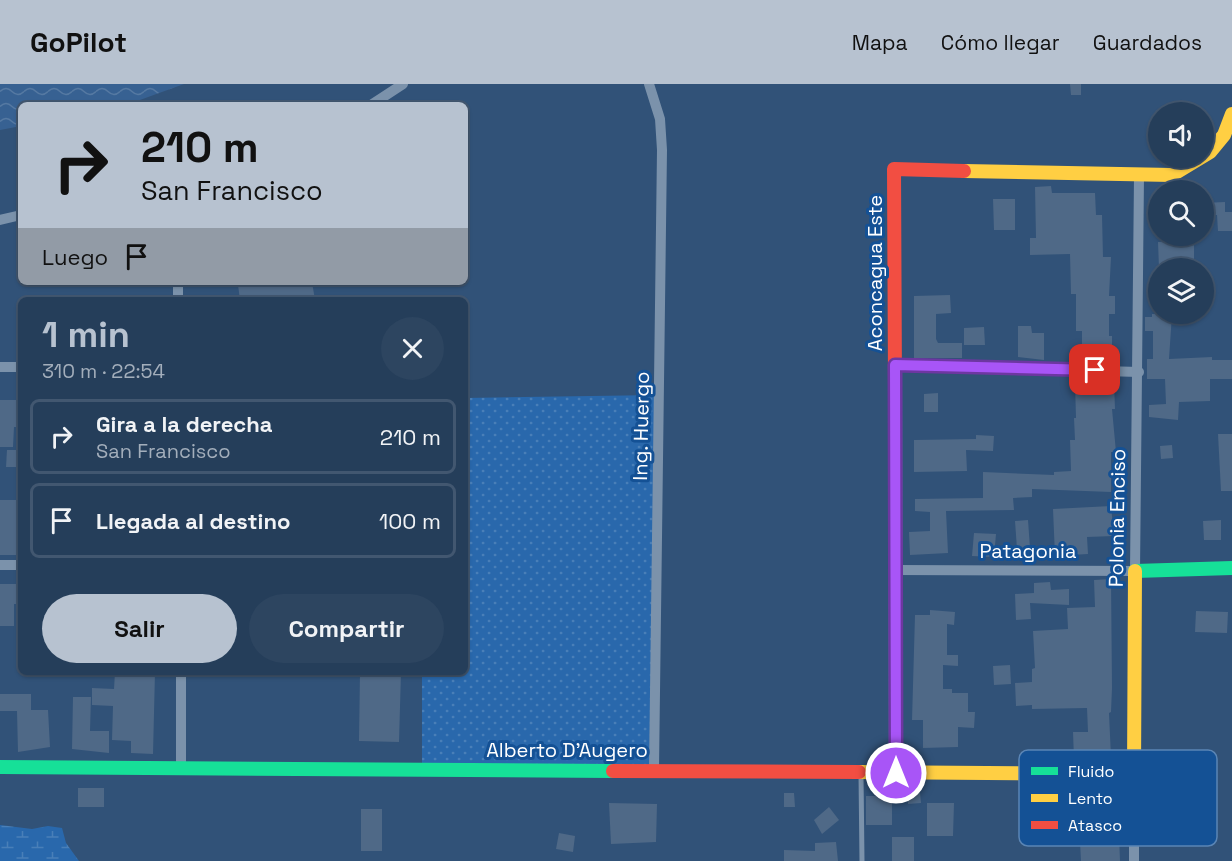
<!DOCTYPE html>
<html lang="es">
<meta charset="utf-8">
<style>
:root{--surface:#253e5a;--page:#2d4560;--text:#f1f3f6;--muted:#a3aebb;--line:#425770;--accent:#b7c2d0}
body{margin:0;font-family:"Space Grotesk",sans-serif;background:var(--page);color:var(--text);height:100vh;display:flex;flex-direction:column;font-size:22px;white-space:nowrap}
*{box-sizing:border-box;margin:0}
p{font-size:20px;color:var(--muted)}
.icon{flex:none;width:33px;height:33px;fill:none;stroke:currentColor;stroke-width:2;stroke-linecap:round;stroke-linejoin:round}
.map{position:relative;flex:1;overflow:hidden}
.details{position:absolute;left:18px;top:213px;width:450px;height:378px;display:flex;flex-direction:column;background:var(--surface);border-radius:9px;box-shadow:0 2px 4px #0004,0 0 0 2px var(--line)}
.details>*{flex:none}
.banner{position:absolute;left:18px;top:18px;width:450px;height:183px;border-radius:9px;box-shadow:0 2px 4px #0004,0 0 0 2px var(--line);background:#b7c2d0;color:#111;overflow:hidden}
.fabs{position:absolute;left:1148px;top:18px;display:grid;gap:12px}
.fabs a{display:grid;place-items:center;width:66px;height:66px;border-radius:50%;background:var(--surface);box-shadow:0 2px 4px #0004,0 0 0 2px var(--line);font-size:30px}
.pin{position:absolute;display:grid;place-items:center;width:51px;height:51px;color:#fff;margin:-26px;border-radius:12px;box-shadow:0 3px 9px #0006}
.me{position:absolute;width:66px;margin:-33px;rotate:0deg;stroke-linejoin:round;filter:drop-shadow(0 0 4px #0008)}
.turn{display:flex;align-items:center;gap:21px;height:126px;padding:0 24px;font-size:27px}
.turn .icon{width:78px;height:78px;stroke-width:2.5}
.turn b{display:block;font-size:42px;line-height:51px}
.then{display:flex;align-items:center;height:57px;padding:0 24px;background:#0003;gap:12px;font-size:22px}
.round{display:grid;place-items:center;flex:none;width:63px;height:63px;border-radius:32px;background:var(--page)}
.summary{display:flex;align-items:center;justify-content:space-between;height:102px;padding:0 24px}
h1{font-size:36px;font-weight:600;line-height:45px;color:var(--accent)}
.primary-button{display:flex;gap:12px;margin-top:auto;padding:12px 24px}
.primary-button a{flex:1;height:69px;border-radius:36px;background:var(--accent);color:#111;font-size:24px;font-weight:600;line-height:69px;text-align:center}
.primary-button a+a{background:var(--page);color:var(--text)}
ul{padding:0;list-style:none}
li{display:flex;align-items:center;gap:18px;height:75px;margin:0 12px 9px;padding:0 12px;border:3px solid var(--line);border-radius:9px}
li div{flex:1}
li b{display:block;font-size:22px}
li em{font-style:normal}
header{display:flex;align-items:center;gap:36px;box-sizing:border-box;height:84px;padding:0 30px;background:var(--accent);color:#111}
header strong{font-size:28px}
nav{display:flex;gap:33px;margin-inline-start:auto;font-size:21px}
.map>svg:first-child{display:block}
.grass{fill:url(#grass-dots)}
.wetland{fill:url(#wetland-marsh)}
.water{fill:url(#water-waves)}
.building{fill:#4f6987}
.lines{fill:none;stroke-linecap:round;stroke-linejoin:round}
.lane{stroke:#7b92ab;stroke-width:5}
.street{stroke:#7b92ab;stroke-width:10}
.fast{stroke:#16e098;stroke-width:14}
.slow{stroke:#ffcf43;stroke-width:14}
.jam{stroke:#f24e42;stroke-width:14}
.route-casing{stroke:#6d37a1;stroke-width:15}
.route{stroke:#a855f7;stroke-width:10}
.labels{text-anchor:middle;stroke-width:6;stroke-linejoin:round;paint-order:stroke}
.street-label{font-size:20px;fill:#fff;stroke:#145195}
.key{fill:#145195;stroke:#5a85b5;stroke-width:1.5}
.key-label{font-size:16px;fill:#fff}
</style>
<header>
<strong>GoPilot</strong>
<nav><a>Mapa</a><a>Cómo llegar</a><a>Guardados</a></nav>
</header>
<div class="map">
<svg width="1232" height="777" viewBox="0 0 1232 777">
<defs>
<pattern id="grass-dots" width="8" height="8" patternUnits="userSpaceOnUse" patternTransform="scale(1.5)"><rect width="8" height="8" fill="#2968ac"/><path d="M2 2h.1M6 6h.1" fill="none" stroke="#497fb8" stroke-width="1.8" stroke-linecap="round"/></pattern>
<pattern id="wetland-marsh" width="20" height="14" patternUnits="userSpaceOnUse" patternTransform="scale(1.5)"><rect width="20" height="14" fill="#2968ac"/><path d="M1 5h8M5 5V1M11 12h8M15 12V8" fill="none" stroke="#497fb8"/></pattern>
<pattern id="water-waves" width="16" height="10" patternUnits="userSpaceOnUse" patternTransform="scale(1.5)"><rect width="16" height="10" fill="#376192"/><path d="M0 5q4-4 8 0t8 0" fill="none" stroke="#5579a2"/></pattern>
</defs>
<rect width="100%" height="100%" fill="#315278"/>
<path class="grass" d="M 659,311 L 654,686 L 422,685 L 422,588 L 465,588 L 465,314 Z"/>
<path class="wetland" d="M 0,741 L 32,745 L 48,742 L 62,744 L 66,759 L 79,777 L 0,777 Z"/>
<path class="water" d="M 0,0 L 184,0 L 126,21 L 21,21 L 21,42 L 0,46 Z"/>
<g class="building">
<path d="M 1070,0 L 1081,0 L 1081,11 L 1071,11 Z"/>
<path d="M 1051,102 L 1052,109 L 1095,109 L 1096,131 L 1102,131 L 1103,173 L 1111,173 L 1109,212 L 1115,212 L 1115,230 L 1109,230 L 1109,252 L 1112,252 L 1112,274 L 1082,274 L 1082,247 L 1076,247 L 1076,210 L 1071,210 L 1070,170 L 1030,171 L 1030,154 L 1036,154 L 1035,103 Z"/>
<path d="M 993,115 L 1015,115 L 1015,146 L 994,146 Z"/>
<path d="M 1225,118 L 1225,128 L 1232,128 L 1232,147 L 1218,147 L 1217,131 L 1203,131 L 1203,119 Z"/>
<path d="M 1158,158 L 1194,158 L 1194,176 L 1190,176 L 1190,184 L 1159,184 Z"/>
<path d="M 260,198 L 312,198 L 315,216 L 240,216 L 238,201 Z"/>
<path d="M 950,211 L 951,229 L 936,230 L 936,255 L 938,259 L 962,259 L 962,274 L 914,274 L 914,212 Z"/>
<path d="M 1152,230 L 1172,230 L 1169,275 L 1212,273 L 1212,276 L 1232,276 L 1232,295 L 1210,295 L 1210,317 L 1179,318 L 1178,336 L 1149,333 L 1149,321 L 1166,320 L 1165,295 L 1147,295 L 1147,275 L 1153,275 L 1153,247 L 1145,247 L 1145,233 L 1152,233 Z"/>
<path d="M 1018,242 L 1031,242 L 1032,249 L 1044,249 L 1044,276 L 1018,273 Z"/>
<path d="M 984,243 L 985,261 L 964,261 L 964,244 Z"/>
<path d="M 1114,298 L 1115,325 L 1112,325 L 1116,368 L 1111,368 L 1111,408 L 1032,405 L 1032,413 L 1013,414 L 1014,426 L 946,427 L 948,469 L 910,471 L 909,448 L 930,447 L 930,428 L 915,427 L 915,415 L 983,414 L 983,388 L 1054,391 L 1054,388 L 1071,387 L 1070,356 L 1075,356 L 1074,334 L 1076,334 L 1075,300 Z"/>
<path d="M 938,309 L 938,328 L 924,328 L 924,310 Z"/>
<path d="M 0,316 L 21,316 L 21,343 L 14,343 L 13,363 L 0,363 Z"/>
<path d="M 1218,350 L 1232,350 L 1232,407 L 1221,407 Z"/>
<path d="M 976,351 L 994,352 L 993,367 L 966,366 L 967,387 L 914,388 L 914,356 L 976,355 Z"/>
<path d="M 1172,361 L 1173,374 L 1161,375 L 1160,362 Z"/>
<path d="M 7,366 L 21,366 L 21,383 L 6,383 Z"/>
<rect x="0" y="416" width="21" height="55"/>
<path d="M 1111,422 L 1114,452 L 1087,453 L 1088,470 L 1055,472 L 1053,425 Z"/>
<path d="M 1028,436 L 1030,464 L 1017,465 L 1015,437 Z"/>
<path d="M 1221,436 L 1221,456 L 1204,456 L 1203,437 Z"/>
<path d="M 974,449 L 996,450 L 994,473 L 972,472 Z"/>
<path d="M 1111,495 L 1112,604 L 1111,628 L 1109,629 L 1111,673 L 1074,675 L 1073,648 L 1088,648 L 1087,624 L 1032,625 L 1032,621 L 1016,622 L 1015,599 L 1032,598 L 1032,585 L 1035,584 L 1033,547 L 1068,545 L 1067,524 L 1095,523 L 1094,496 Z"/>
<path d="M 1050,498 L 1051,506 L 1069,505 L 1069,521 L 1030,519 L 1031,535 L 1016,536 L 1015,510 L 1034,509 L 1034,499 Z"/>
<path d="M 0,500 L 21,500 L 21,520 L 14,520 L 14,542 L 0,542 Z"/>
<path d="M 930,526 L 955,528 L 954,541 L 947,540 L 947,571 L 958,571 L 958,582 L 943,581 L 943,605 L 952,605 L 952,609 L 968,609 L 968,628 L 975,628 L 974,644 L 958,643 L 958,663 L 923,664 L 923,636 L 912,636 L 915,531 L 930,531 Z"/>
<path d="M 1196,527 L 1228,528 L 1227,549 L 1195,548 Z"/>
<path d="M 1010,581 L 1011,600 L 994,601 L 993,582 Z"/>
<path d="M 115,588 L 155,588 L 153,670 L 131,669 L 131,657 L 112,656 L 113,622 L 92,621 L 92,604 L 114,605 Z"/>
<path d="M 360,588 L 401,588 L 399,658 L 359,657 Z"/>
<path d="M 0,610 L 31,610 L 31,626 L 48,626 L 50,663 L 18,668 L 17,627 L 0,627 Z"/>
<path d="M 73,613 L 91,613 L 90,647 L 109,647 L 109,669 L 72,665 Z"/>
<rect x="78" y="704" width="26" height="19"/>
<path d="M 908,708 L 920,708 L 921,719 L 908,720 Z"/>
<path d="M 1099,708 L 1100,725 L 1118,724 L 1120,777 L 1081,777 L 1079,738 L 1036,740 L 1035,709 Z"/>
<path d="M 784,709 L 794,709 L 795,723 L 784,723 Z"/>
<rect x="866" y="712" width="26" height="29"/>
<path d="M 609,719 L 657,720 L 656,758 L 611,760 Z"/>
<path d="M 927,719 L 954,719 L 953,752 L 927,752 Z"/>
<path d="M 829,723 L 839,736 L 822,750 L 814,736 Z"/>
<rect x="361" y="725" width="21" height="42"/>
<path d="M 559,749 L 575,752 L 573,768 L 556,765 Z"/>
<rect x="892" y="753" width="22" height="24"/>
<path d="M 836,758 L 838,777 L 784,777 L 784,766 L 815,767 L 815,759 Z"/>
</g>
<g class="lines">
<path class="lane" d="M 861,690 L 862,777"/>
<g class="street">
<path d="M 649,0 L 660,35 L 662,66 L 654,686"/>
<path d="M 371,21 L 403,0"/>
<path d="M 0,136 L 21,131"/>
<path d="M 178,198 L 178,216"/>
<path d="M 895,281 L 1139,288"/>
<path d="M 0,283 L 21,283"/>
<path d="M 0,481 L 21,481"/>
<path d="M 895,486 L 1135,487 L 1139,92"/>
<path d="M 181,683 L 181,588"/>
<path d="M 1134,690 L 1134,777"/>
</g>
<g class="fast">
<path d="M 895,301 L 896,689"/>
<path d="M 1135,487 L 1232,484"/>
<path d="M 0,683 L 613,687"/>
</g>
<g class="slow">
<path d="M 964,87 L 1172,91 L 1210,68 L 1224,51 L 1232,30"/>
<path d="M 859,688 L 1134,690 L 1135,487"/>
</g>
<g class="jam">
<path d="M 895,301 L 894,85 L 964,87"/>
<path d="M 613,687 L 859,688"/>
</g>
</g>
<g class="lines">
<defs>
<path id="route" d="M 896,689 L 895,281 L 1095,286"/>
</defs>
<use href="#route" class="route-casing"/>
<use href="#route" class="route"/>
</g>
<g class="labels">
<g class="street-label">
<text transform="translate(875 189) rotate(-90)" y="7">Aconcagua Este</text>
<text transform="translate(641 342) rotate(-89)" y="7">Ing. Huergo</text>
<text transform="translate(1117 434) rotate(-89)" y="7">Polonia Enciso</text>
<text x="1028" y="474">Patagonia</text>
<text x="567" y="673">Alberto D'Augero</text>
</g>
</g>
<rect x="1019" y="666" width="198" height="96" rx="9" class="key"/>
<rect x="1031" y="683" width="27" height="8" fill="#16e098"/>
<rect x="1031" y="710" width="27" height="8" fill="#ffcf43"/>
<rect x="1031" y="737" width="27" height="8" fill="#f24e42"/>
<g class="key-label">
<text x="1068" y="693">Fluido</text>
<text x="1068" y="720">Lento</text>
<text x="1068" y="747">Atasco</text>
</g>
</svg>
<div class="fabs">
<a><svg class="icon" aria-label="sound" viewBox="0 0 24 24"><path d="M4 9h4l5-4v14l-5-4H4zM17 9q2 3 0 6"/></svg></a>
<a><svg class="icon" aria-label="search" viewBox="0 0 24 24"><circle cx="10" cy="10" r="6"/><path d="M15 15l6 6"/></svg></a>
<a><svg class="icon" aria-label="layers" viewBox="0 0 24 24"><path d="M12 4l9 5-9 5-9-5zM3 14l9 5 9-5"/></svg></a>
</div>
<div class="pin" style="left:1095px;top:286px;background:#d93025"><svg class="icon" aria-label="arrive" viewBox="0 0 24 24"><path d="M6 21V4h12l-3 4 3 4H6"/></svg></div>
<svg class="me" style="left:896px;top:689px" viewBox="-20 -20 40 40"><circle r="17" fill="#a855f7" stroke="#fff" stroke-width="3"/><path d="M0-11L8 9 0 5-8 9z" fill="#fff"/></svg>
<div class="banner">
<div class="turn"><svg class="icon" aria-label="right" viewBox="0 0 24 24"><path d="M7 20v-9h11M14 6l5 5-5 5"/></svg><div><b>210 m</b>San Francisco</div></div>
<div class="then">Luego<svg class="icon" aria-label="arrive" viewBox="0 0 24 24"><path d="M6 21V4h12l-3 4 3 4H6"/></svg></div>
</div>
<section class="details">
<div class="summary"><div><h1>1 min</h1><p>310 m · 22:54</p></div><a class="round"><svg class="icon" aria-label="close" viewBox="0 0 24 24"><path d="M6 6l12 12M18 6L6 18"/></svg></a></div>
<ul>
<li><svg class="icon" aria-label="right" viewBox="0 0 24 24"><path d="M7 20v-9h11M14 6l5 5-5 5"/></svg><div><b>Gira a la derecha</b><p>San Francisco</p></div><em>210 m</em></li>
<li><svg class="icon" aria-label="arrive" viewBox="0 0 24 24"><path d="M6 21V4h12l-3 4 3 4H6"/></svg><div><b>Llegada al destino</b></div><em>100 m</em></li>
</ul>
<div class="primary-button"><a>Salir</a><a>Compartir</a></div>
</section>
</div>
